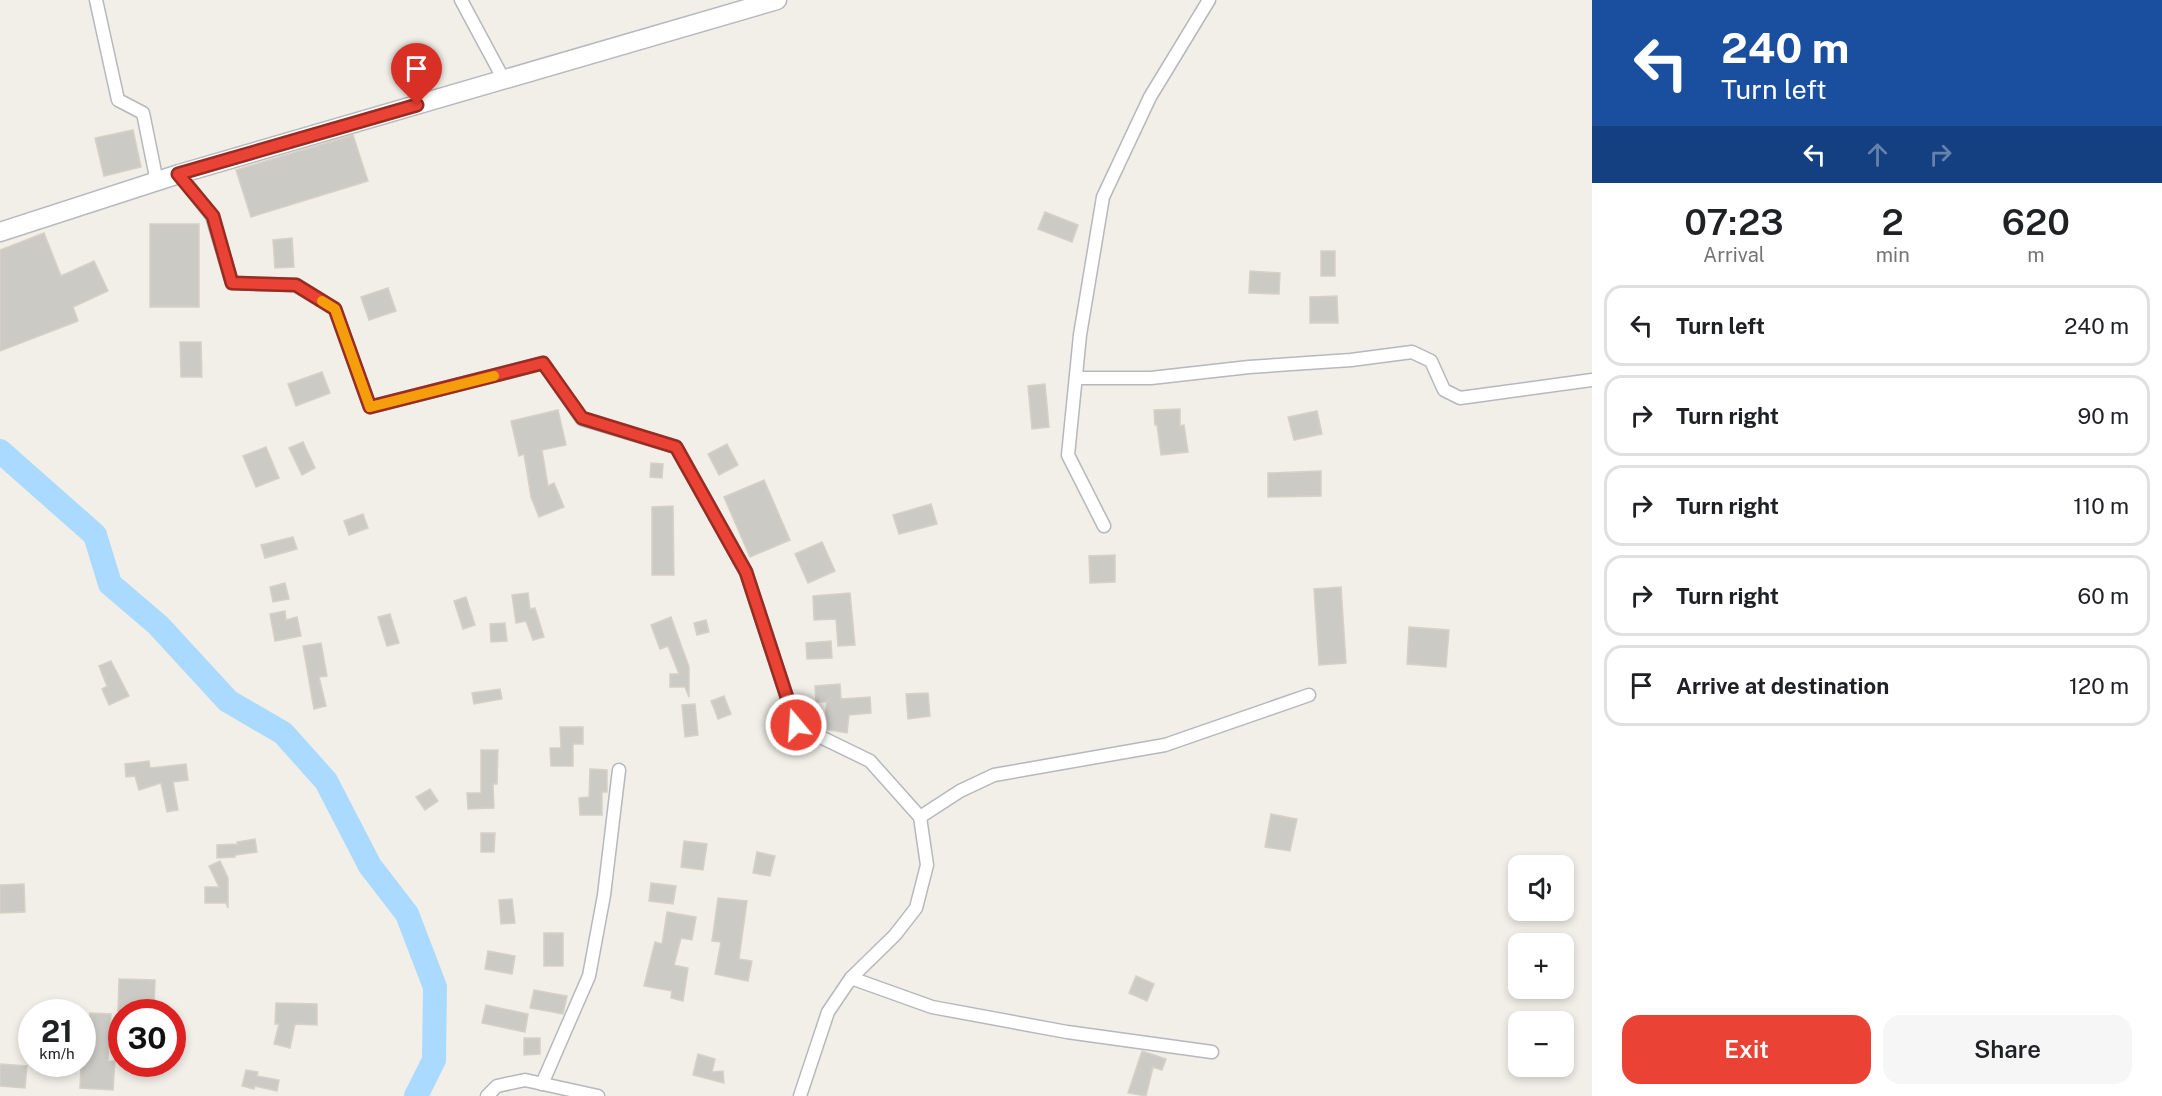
<!DOCTYPE html>
<meta charset="utf-8">
<style>
:root{--surface:#fff;--page:#f6f6f6;--text:#202124;--muted:#757577;--line:#e0e0e0;--accent:#ea4335}
body{margin:0;font-family:"Public Sans",sans-serif;background:var(--page);color:var(--text);height:100vh;display:flex;flex-direction:column;font-size:22px;white-space:nowrap}
*{box-sizing:border-box;margin:0}
p{font-size:20px;color:var(--muted)}
.icon{flex:none;width:33px;height:33px;fill:none;stroke:currentColor;stroke-width:2;stroke-linecap:round;stroke-linejoin:round}
.map{position:relative;flex:1;overflow:hidden}
.sheet{display:flex;flex-direction:column;background:var(--surface);width:570px}
.sheet>*{flex:none}
.guide{background:#1a4fa0;color:#fff;overflow:hidden}
.tools{position:absolute;left:1508px;top:855px;display:grid;gap:12px}
.tools a{display:grid;place-items:center;width:66px;height:66px;border-radius:12px;background:var(--surface);box-shadow:0 3px 9px #0003;font-size:30px}
.speed{position:absolute;left:18px;top:999px;display:flex;gap:12px;font-size:30px;font-weight:700;text-align:center}
.speed>*{display:grid;place-content:center;width:78px;height:78px;border-radius:50%;background:var(--surface);box-shadow:0 3px 9px #0003;line-height:1}
.speed small{font-size:15px;font-weight:400}
.speed .limit{border:9px solid #d22;background:#fff;color:#111}
.pin{position:absolute;display:grid;place-items:center;width:51px;height:51px;color:#fff;margin:-62px -26px;border-radius:50% 50% 50% 0;rotate:-45deg;box-shadow:0 0 6px #0007}
.pin .icon{rotate:45deg}
.me{position:absolute;width:66px;margin:-33px;rotate:342deg;stroke-linejoin:round;filter:drop-shadow(0 0 4px #0008)}
.turn{display:flex;align-items:center;gap:21px;height:126px;padding:0 30px;font-size:27px}
.turn .icon{width:78px;height:78px;stroke-width:2.5}
.turn b{display:block;font-size:42px;line-height:51px}
.lanes{display:flex;align-items:center;height:57px;padding:0 30px;background:#0003;justify-content:center;gap:30px;direction:ltr}
.lanes .off{opacity:.35}
.eta{display:flex;justify-content:space-evenly;align-items:center;height:102px;text-align:center}
.eta b{font-size:36px;font-weight:600;line-height:42px}
.cta{display:flex;gap:12px;margin-top:auto;padding:12px 30px}
.cta a{flex:1;height:69px;border-radius:18px;background:var(--accent);color:#fff;font-size:24px;font-weight:600;line-height:69px;text-align:center}
.cta a+a{background:var(--page);color:var(--text)}
ul{padding:0;list-style:none}
li{display:flex;align-items:center;gap:18px;height:81px;margin:0 12px 9px;padding:0 18px;border:3px solid var(--line);border-radius:18px}
li div{flex:1}
li b{display:block;font-size:22px}
li em{font-style:normal}
main{display:flex;flex:1;min-height:0}
.map>svg:first-child{display:block}
.lines{fill:none;stroke-linecap:round;stroke-linejoin:round}
.river{stroke:#aadaff;stroke-width:24}
.building{fill:#cccac5;stroke:#d6d1c6;stroke-width:1.5}
.street-casing{stroke:#b5b8bc;stroke-width:15}
.secondary-casing{stroke:#b6babf;stroke-width:21}
.street{stroke:#fff;stroke-width:12}
.secondary{stroke:#fff;stroke-width:18}
.route-casing{stroke:#982c22;stroke-width:15}
.route{stroke:#ea4335;stroke-width:10}
.slow{stroke:#f59e0b;stroke-width:10}
</style>
<main>
<div class="map">
<svg width="1592" height="1096" viewBox="0 0 1592 1096">
<rect width="100%" height="100%" fill="#f1efe8"/>
<g class="lines">
<path class="river" d="M 0,451 L 95,535 L 110,584 L 158,625 L 228,701 L 283,733 L 326,781 L 370,866 L 407,914 L 435,987 L 434,1060 L 416,1096"/>
</g>
<g class="building">
<path d="M 133,130 L 141,167 L 104,176 L 95,138 Z"/>
<path d="M 353,135 L 368,181 L 251,217 L 236,170 Z"/>
<path d="M 1045,212 L 1078,225 L 1072,242 L 1038,229 Z"/>
<rect x="150" y="224" width="49" height="83"/>
<path d="M 44,233 L 61,276 L 94,261 L 108,291 L 73,307 L 78,321 L 0,351 L 0,250 Z"/>
<path d="M 292,238 L 294,267 L 275,268 L 273,240 Z"/>
<rect x="1321" y="251" width="14" height="25"/>
<path d="M 1250,271 L 1280,273 L 1279,294 L 1249,293 Z"/>
<path d="M 388,288 L 396,311 L 369,320 L 361,297 Z"/>
<path d="M 1337,296 L 1338,323 L 1310,323 L 1310,297 Z"/>
<path d="M 180,342 L 201,342 L 202,377 L 181,377 Z"/>
<path d="M 322,372 L 330,393 L 296,406 L 288,384 Z"/>
<path d="M 1045,384 L 1049,427 L 1032,429 L 1028,386 Z"/>
<path d="M 1180,409 L 1180,426 L 1184,425 L 1188,452 L 1161,455 L 1157,425 L 1155,425 L 1154,410 Z"/>
<path d="M 558,410 L 566,445 L 542,450 L 548,486 L 554,483 L 564,507 L 539,517 L 531,497 L 524,454 L 519,456 L 511,421 Z"/>
<path d="M 1317,411 L 1322,434 L 1294,440 L 1288,417 Z"/>
<path d="M 303,442 L 315,468 L 302,475 L 289,448 Z"/>
<path d="M 727,444 L 738,465 L 719,475 L 708,454 Z"/>
<path d="M 266,447 L 279,478 L 256,487 L 243,456 Z"/>
<path d="M 651,463 L 663,464 L 662,478 L 650,477 Z"/>
<path d="M 1321,471 L 1321,496 L 1268,497 L 1268,473 Z"/>
<path d="M 764,480 L 790,540 L 750,557 L 724,497 Z"/>
<path d="M 931,504 L 937,524 L 899,534 L 893,515 Z"/>
<path d="M 673,506 L 674,575 L 652,575 L 652,507 Z"/>
<path d="M 363,514 L 368,528 L 349,535 L 344,521 Z"/>
<path d="M 293,537 L 297,549 L 265,558 L 261,545 Z"/>
<path d="M 822,542 L 835,571 L 808,583 L 795,554 Z"/>
<path d="M 1115,555 L 1115,582 L 1090,583 L 1089,556 Z"/>
<path d="M 285,583 L 289,599 L 273,602 L 270,587 Z"/>
<path d="M 1341,587 L 1346,663 L 1319,665 L 1314,589 Z"/>
<path d="M 528,593 L 530,609 L 535,608 L 544,637 L 533,640 L 526,621 L 516,623 L 512,595 Z"/>
<path d="M 850,593 L 855,645 L 838,646 L 836,619 L 814,620 L 813,596 Z"/>
<path d="M 466,597 L 475,625 L 463,629 L 454,601 Z"/>
<path d="M 285,611 L 286,620 L 297,617 L 301,636 L 275,641 L 270,614 Z"/>
<path d="M 390,614 L 399,643 L 387,646 L 378,617 Z"/>
<path d="M 671,617 L 689,667 L 689,697 L 685,687 L 670,687 L 670,674 L 679,674 L 668,646 L 660,649 L 651,625 Z"/>
<path d="M 706,620 L 709,632 L 697,635 L 694,623 Z"/>
<path d="M 505,623 L 507,641 L 491,642 L 490,624 Z"/>
<path d="M 1409,627 L 1449,630 L 1446,667 L 1407,664 Z"/>
<path d="M 831,641 L 832,658 L 807,659 L 806,643 Z"/>
<path d="M 321,643 L 327,676 L 319,677 L 326,706 L 314,709 L 303,646 Z"/>
<path d="M 111,661 L 129,696 L 109,705 L 102,689 L 107,686 L 99,666 Z"/>
<path d="M 840,684 L 841,699 L 870,697 L 871,713 L 849,715 L 847,733 L 823,729 L 827,702 L 816,702 L 815,686 Z"/>
<path d="M 500,689 L 502,699 L 474,704 L 472,693 Z"/>
<path d="M 928,693 L 930,716 L 908,719 L 906,694 Z"/>
<path d="M 724,696 L 731,714 L 718,719 L 711,701 Z"/>
<path d="M 695,704 L 698,735 L 685,737 L 682,705 Z"/>
<path d="M 560,727 L 583,727 L 583,744 L 573,744 L 573,766 L 551,766 L 550,748 L 561,748 Z"/>
<path d="M 481,750 L 498,750 L 497,784 L 493,784 L 494,808 L 468,809 L 467,793 L 481,793 Z"/>
<path d="M 149,761 L 150,768 L 186,764 L 188,780 L 173,782 L 178,810 L 167,812 L 161,783 L 139,790 L 135,776 L 126,777 L 125,764 Z"/>
<path d="M 590,769 L 607,770 L 607,792 L 602,792 L 602,815 L 580,815 L 579,798 L 589,797 Z"/>
<path d="M 430,789 L 438,801 L 425,810 L 416,797 Z"/>
<path d="M 1271,814 L 1297,819 L 1290,851 L 1265,847 Z"/>
<path d="M 481,833 L 495,833 L 494,852 L 481,852 Z"/>
<path d="M 255,839 L 257,852 L 235,855 L 235,857 L 217,858 L 217,845 L 238,844 L 237,842 Z"/>
<path d="M 684,841 L 707,844 L 703,870 L 681,867 Z"/>
<path d="M 757,852 L 775,856 L 770,876 L 753,873 Z"/>
<path d="M 220,861 L 228,878 L 228,908 L 226,903 L 205,903 L 205,887 L 219,887 L 209,866 Z"/>
<path d="M 651,883 L 676,886 L 673,904 L 649,901 Z"/>
<path d="M 24,884 L 25,912 L 0,913 L 0,885 Z"/>
<path d="M 718,898 L 747,901 L 739,959 L 752,961 L 748,981 L 715,974 L 721,942 L 712,941 Z"/>
<path d="M 512,899 L 515,923 L 501,924 L 499,900 Z"/>
<path d="M 667,912 L 696,917 L 692,940 L 681,938 L 674,965 L 688,968 L 683,1001 L 671,998 L 672,991 L 644,986 L 655,942 L 662,944 Z"/>
<rect x="544" y="933" width="19" height="33"/>
<path d="M 488,951 L 515,956 L 512,974 L 485,969 Z"/>
<path d="M 1136,976 L 1154,984 L 1147,1001 L 1129,993 Z"/>
<path d="M 119,979 L 155,980 L 154,1012 L 118,1011 Z"/>
<path d="M 534,990 L 567,996 L 563,1014 L 530,1008 Z"/>
<path d="M 276,1003 L 317,1004 L 317,1025 L 295,1024 L 290,1048 L 274,1044 L 279,1024 L 275,1024 Z"/>
<path d="M 486,1005 L 528,1014 L 525,1032 L 482,1023 Z"/>
<path d="M 90,1013 L 111,1014 L 108,1061 L 115,1061 L 113,1090 L 80,1088 L 81,1064 L 82,1059 L 87,1060 Z"/>
<path d="M 524,1038 L 540,1038 L 540,1054 L 524,1055 Z"/>
<path d="M 1142,1051 L 1166,1059 L 1162,1070 L 1153,1067 L 1146,1096 L 1128,1093 Z"/>
<path d="M 698,1054 L 715,1059 L 712,1072 L 723,1071 L 724,1083 L 693,1075 Z"/>
<path d="M 0,1064 L 27,1066 L 25,1088 L 0,1086 Z"/>
<path d="M 246,1070 L 258,1072 L 257,1076 L 279,1080 L 277,1091 L 255,1086 L 254,1089 L 242,1086 Z"/>
</g>
<g class="lines">
<defs>
<g id="street">
<path d="M 96,0 L 118,100 L 143,113 L 157,182"/>
<path d="M 461,0 L 504,80"/>
<path d="M 179,174 L 212,216 L 232,283 L 296,285 L 335,309 L 370,407 L 543,363 L 582,419 L 676,447 L 746,572 L 796,725 L 870,761 L 920,817"/>
<path d="M 1076,378 L 1151,378 L 1249,367 L 1351,360 L 1412,352 L 1431,361 L 1444,390 L 1460,398 L 1592,380"/>
<path d="M 1104,526 L 1068,455 L 1080,335 L 1103,197 L 1150,97 L 1209,0"/>
<path d="M 851,978 L 932,1007 L 1067,1032 L 1212,1052"/>
<path d="M 542,1084 L 589,976 L 604,895 L 619,770"/>
<path d="M 487,1096 L 497,1086 L 525,1080 L 598,1096"/>
<path d="M 800,1096 L 828,1012 L 851,978 L 895,935 L 916,908 L 927,865 L 920,817 L 960,791 L 994,775 L 1165,745 L 1309,695"/>
</g>
<path id="secondary" d="M 0,232 L 179,174 L 777,0"/>
</defs>
<use href="#street" class="street-casing"/>
<use href="#secondary" class="secondary-casing"/>
<use href="#street" class="street"/>
<use href="#secondary" class="secondary"/>
</g>
<g class="lines">
<defs>
<path id="route" d="M 417,105 L 178,174 L 213,216 L 232,283 L 296,285 L 335,309 L 370,407 L 543,363 L 582,418 L 676,447 L 746,572 L 796,725"/>
</defs>
<use href="#route" class="route-casing"/>
<use href="#route" class="route"/>
<path class="slow" d="M 322,301 L 335,309 L 370,407 L 494,376"/>
</g>
</svg>
<div class="tools">
<a><svg class="icon" aria-label="sound" viewBox="0 0 24 24"><path d="M4 9h4l5-4v14l-5-4H4zM17 9q2 3 0 6"/></svg></a>
<a>+</a>
<a>−</a>
</div>
<div class="speed"><div>21<small>km/h</small></div><div class="limit">30</div></div>
<div class="pin" style="left:417px;top:105px;background:#d93025"><svg class="icon" aria-label="arrive" viewBox="0 0 24 24"><path d="M6 21V4h12l-3 4 3 4H6"/></svg></div>
<svg class="me" style="left:796px;top:725px" viewBox="-20 -20 40 40"><circle r="17" fill="#ea4335" stroke="#fff" stroke-width="3"/><path d="M0-11L8 9 0 5-8 9z" fill="#fff"/></svg>
</div>
<section class="sheet">
<div class="guide">
<div class="turn"><svg class="icon" aria-label="left" viewBox="0 0 24 24"><path d="M17 20v-9H6M10 6l-5 5 5 5"/></svg><div><b>240 m</b>Turn left</div></div>
<div class="lanes"><svg class="icon" aria-label="left" viewBox="0 0 24 24"><path d="M17 20v-9H6M10 6l-5 5 5 5"/></svg><svg class="icon off" aria-label="ahead" viewBox="0 0 24 24"><path d="M12 20V5M6 11l6-6 6 6"/></svg><svg class="icon off" aria-label="right" viewBox="0 0 24 24"><path d="M7 20v-9h11M14 6l5 5-5 5"/></svg></div>
</div>
<div class="eta">
<div><b>07:23</b><p>Arrival</p></div>
<div><b>2</b><p>min</p></div>
<div><b>620</b><p>m</p></div>
</div>
<ul>
<li><svg class="icon" aria-label="left" viewBox="0 0 24 24"><path d="M17 20v-9H6M10 6l-5 5 5 5"/></svg><div><b>Turn left</b></div><em>240 m</em></li>
<li><svg class="icon" aria-label="right" viewBox="0 0 24 24"><path d="M7 20v-9h11M14 6l5 5-5 5"/></svg><div><b>Turn right</b></div><em>90 m</em></li>
<li><svg class="icon" aria-label="right" viewBox="0 0 24 24"><path d="M7 20v-9h11M14 6l5 5-5 5"/></svg><div><b>Turn right</b></div><em>110 m</em></li>
<li><svg class="icon" aria-label="right" viewBox="0 0 24 24"><path d="M7 20v-9h11M14 6l5 5-5 5"/></svg><div><b>Turn right</b></div><em>60 m</em></li>
<li><svg class="icon" aria-label="arrive" viewBox="0 0 24 24"><path d="M6 21V4h12l-3 4 3 4H6"/></svg><div><b>Arrive at destination</b></div><em>120 m</em></li>
</ul>
<div class="cta"><a>Exit</a><a>Share</a></div>
</section>
</main>
